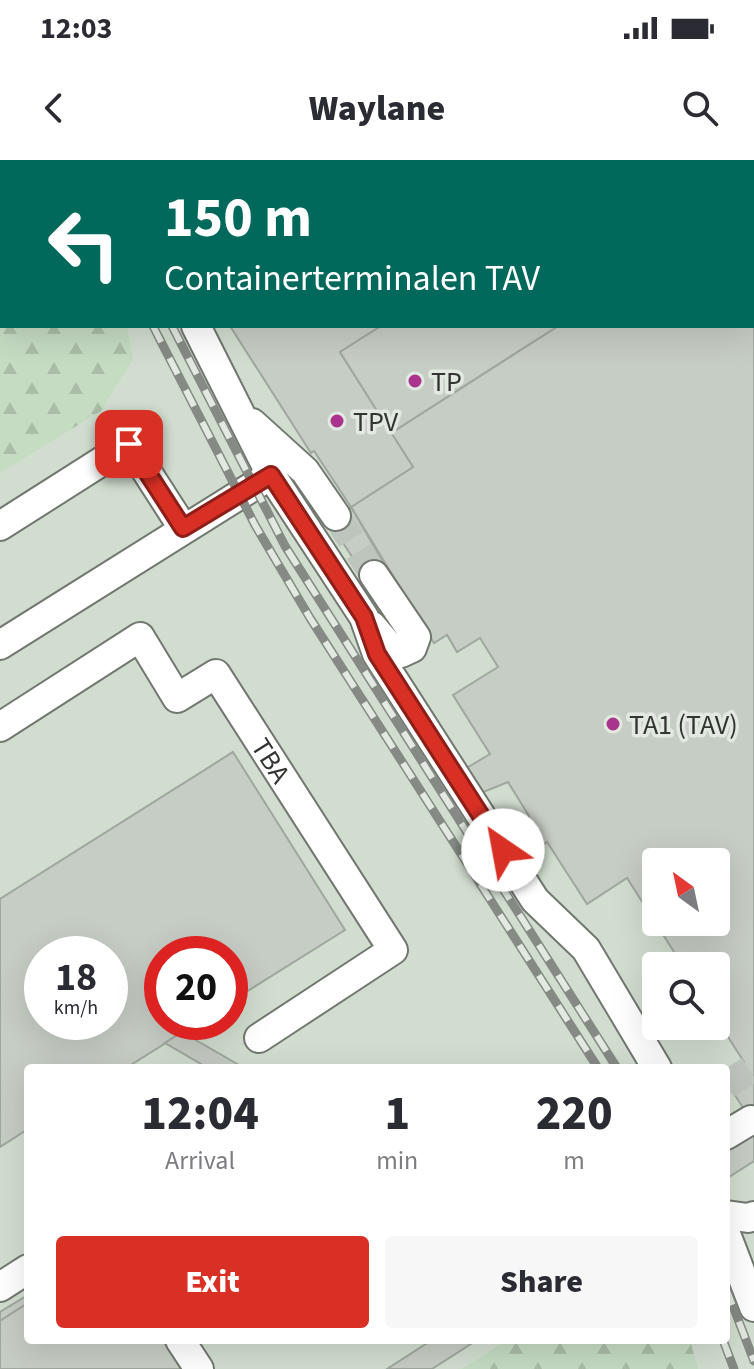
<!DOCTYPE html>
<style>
:root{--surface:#fff;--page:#f7f7f7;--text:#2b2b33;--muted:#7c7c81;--accent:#d93025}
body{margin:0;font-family:"Source Sans 3",sans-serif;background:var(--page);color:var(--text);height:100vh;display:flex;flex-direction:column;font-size:30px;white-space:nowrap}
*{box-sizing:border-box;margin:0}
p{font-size:26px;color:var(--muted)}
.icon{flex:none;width:44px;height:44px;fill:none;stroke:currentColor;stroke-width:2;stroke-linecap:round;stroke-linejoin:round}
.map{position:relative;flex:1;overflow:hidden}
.drawer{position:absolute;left:24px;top:904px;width:706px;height:280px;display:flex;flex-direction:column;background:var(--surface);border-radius:8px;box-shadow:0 8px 32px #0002}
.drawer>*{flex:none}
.hud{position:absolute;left:0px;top:0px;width:754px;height:168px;box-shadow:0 8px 32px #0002;background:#00695c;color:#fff;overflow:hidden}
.needle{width:52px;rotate:327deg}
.controls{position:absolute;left:642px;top:688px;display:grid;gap:16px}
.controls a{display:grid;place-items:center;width:88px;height:88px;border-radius:8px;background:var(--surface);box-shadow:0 8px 32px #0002;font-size:40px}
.speed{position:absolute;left:24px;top:776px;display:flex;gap:16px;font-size:40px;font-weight:700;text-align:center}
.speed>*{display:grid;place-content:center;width:104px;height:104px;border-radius:50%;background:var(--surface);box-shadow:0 8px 32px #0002;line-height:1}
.speed small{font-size:20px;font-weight:400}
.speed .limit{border:12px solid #d22;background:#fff;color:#111}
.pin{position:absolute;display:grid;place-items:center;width:68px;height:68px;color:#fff;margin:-34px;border-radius:16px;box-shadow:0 4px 12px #0006}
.me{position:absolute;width:88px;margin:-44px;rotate:327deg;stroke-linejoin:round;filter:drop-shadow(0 0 6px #0008)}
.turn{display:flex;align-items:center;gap:28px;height:168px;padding:0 32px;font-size:36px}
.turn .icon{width:104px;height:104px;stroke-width:2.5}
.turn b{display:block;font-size:56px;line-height:68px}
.eta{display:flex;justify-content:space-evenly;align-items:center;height:136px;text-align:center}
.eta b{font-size:48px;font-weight:800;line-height:56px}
.cta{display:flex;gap:16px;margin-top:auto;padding:16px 32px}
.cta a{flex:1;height:92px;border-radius:8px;background:var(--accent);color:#fff;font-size:32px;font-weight:800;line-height:92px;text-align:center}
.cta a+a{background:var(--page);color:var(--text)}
.status{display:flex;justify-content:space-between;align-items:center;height:56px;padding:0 40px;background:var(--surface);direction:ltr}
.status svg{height:22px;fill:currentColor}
header{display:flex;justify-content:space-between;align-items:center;height:104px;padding:0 32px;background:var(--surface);font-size:36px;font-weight:800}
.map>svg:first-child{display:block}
.built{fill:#d1decf;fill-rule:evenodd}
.forest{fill:url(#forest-firs)}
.building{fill:#c6cdc4;stroke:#a0a79f;stroke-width:2;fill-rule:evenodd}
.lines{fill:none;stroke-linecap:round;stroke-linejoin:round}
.minor-tunnel{stroke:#bec5bd;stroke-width:28;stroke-dasharray:28 14;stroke-linecap:butt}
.minor-casing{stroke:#71786f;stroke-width:32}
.minor{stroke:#fff;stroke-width:28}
.rail-casing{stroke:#858a84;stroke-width:9}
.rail{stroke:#e1e9e0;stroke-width:6;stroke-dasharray:18;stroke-linecap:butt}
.route-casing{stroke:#8d1f18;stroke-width:20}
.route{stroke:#d93025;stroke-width:14}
.poi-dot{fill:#a9348d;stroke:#e1e9e0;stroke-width:3}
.labels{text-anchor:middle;stroke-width:7;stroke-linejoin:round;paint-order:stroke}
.poi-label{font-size:28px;fill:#323531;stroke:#e1e9e0;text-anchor:start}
.street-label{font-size:28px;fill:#323531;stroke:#e1e9e0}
</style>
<div class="status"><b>12:03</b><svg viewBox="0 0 49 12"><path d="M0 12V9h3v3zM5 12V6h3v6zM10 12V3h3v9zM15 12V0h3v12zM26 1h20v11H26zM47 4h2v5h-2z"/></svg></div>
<header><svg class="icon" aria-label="back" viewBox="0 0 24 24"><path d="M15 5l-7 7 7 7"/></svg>Waylane<svg class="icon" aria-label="search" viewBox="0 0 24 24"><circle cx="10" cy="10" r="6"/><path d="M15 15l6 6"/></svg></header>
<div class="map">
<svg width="754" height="1209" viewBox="0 0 754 1209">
<defs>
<pattern id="forest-firs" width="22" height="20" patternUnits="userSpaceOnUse" patternTransform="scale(2)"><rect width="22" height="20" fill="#c5dbc2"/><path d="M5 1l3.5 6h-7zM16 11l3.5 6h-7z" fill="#aabda7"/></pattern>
</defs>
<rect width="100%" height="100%" fill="#e1e9e0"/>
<path class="built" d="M 0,0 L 754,0 L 754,1209 L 0,1209 ZM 2,2 L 752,2 L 752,166 L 2,166 ZM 656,702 L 716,702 L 716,762 L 656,762 ZM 42,794 L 110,794 L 110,862 L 42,862 ZM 162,794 L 230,794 L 230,862 L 162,862 ZM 656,806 L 716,806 L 716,866 L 656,866 ZM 28,908 L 726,908 L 726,1180 L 28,1180 Z"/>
<g class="forest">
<path d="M 0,0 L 42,1 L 2,2 L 2,166 L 127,166 L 133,199 L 101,251 L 0,313 Z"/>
<path d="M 507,1180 L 690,1180 L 698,1209 L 462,1209 Z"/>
</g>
<g class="building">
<path d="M 125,0 L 310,0 L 312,2 L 126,2 Z"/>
<path d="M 310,0 L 658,0 L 659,2 L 312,2 Z"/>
<path d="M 658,0 L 754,0 L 754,149 L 752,2 Z"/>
<path d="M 752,146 L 754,149 L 754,965 L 726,921 L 726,914 L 744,902 L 716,858 L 716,806 L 683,806 L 627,718 L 587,744 L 547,682 L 522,698 L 507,674 L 529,656 L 508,622 L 481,633 L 465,609 L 490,594 L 453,535 L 498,507 L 480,478 L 457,492 L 447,475 L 434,483 L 351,347 L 413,307 L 391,273 L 558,166 L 752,166 ZM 656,702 L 716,702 L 716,762 L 656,762 Z"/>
<path d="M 230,166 L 381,166 L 340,192 L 413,307 L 351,347 L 314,291 L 311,293 Z"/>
<path d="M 381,166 L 558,166 L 391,273 L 340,192 Z"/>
<path d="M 351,347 L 386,407 L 367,420 L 329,361 Z"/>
<path d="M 233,592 L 345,770 L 230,842 L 230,794 L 162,794 L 162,862 L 199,862 L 126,908 L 28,908 L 28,969 L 0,987 L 0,739 ZM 42,794 L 110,794 L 110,862 L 42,862 Z"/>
<path d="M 182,872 L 244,908 L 208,908 L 165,883 Z"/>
<path d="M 754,971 L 754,1001 L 726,1019 L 726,989 Z"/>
<path d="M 28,1135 L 28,1143 L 0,1161 L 0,1152 Z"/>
<path d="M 28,1143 L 28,1180 L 170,1180 L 188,1209 L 0,1209 L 0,1161 Z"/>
<path d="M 432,1180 L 477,1180 L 432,1209 L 387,1209 Z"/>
</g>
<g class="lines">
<g class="minor-tunnel">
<path d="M 336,356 L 374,415"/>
<path d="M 726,925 L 754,907"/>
</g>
<defs>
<g id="minor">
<path d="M 112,0 L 113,2"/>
<path d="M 196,166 L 271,315 L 364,457 L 377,494 L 535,740 L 586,789 L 657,908"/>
<path d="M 252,263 L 305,311 L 336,356"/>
<path d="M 0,366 L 129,284 L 183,368"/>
<path d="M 372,466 L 393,491 L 401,493 L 412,488 L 416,477 L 374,415"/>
<path d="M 0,485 L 271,315"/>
<path id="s1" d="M 0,567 L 140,477 L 177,538 L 216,514 L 393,790 L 259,878"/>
<path d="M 726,975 L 751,960"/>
<path d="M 726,1055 L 748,1058 L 754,1056"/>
<path d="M 726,1074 L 754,1147"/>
<path d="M 0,1127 L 28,1109"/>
<path d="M 180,1180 L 199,1209"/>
</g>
</defs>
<use href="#minor" class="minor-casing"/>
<use href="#minor" class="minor"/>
<defs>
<g id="rail">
<path d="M 71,0 L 72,2"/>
<path d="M 89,0 L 90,2"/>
<path d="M 153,166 L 255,365 L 310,458 L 598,908"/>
<path d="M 172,166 L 285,386 L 617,908"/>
<path d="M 726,1128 L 754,1201"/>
<path d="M 723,1180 L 734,1209"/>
</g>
</defs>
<use href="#rail" class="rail-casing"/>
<use href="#rail" class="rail"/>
</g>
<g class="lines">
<defs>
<path id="route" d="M 129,284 L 183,368 L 271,315 L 364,457 L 377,494 L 503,690"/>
</defs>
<use href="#route" class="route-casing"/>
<use href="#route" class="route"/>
</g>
<g class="poi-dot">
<circle cx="415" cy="221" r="8"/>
<circle cx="337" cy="261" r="8"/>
<circle cx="613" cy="564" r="8"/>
</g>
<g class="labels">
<g class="poi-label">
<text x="431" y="231">TP</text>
<text x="353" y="271">TPV</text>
<text x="629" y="574">TA1 (TAV)</text>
</g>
<g class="street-label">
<text dy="10" stroke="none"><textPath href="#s1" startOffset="386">TBA</textPath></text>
</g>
</g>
</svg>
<div class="controls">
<a><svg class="needle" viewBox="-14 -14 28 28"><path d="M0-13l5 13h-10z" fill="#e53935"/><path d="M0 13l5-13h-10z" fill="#7c7c81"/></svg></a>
<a><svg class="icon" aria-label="search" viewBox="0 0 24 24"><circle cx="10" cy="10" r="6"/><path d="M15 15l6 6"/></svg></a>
</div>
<div class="speed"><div>18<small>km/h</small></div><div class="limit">20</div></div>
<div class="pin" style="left:129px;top:284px;background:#d93025"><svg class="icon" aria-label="arrive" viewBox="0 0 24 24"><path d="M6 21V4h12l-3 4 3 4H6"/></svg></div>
<svg class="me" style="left:503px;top:690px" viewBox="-20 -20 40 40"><circle r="19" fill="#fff"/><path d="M0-13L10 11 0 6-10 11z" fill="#d93025"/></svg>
<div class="hud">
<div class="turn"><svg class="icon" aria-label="left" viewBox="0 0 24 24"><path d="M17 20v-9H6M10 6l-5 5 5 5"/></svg><div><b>150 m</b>Containerterminalen TAV</div></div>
</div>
<section class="drawer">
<div class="eta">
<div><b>12:04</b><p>Arrival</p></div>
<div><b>1</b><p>min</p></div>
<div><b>220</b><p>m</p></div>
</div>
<div class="cta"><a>Exit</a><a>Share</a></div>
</section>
</div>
